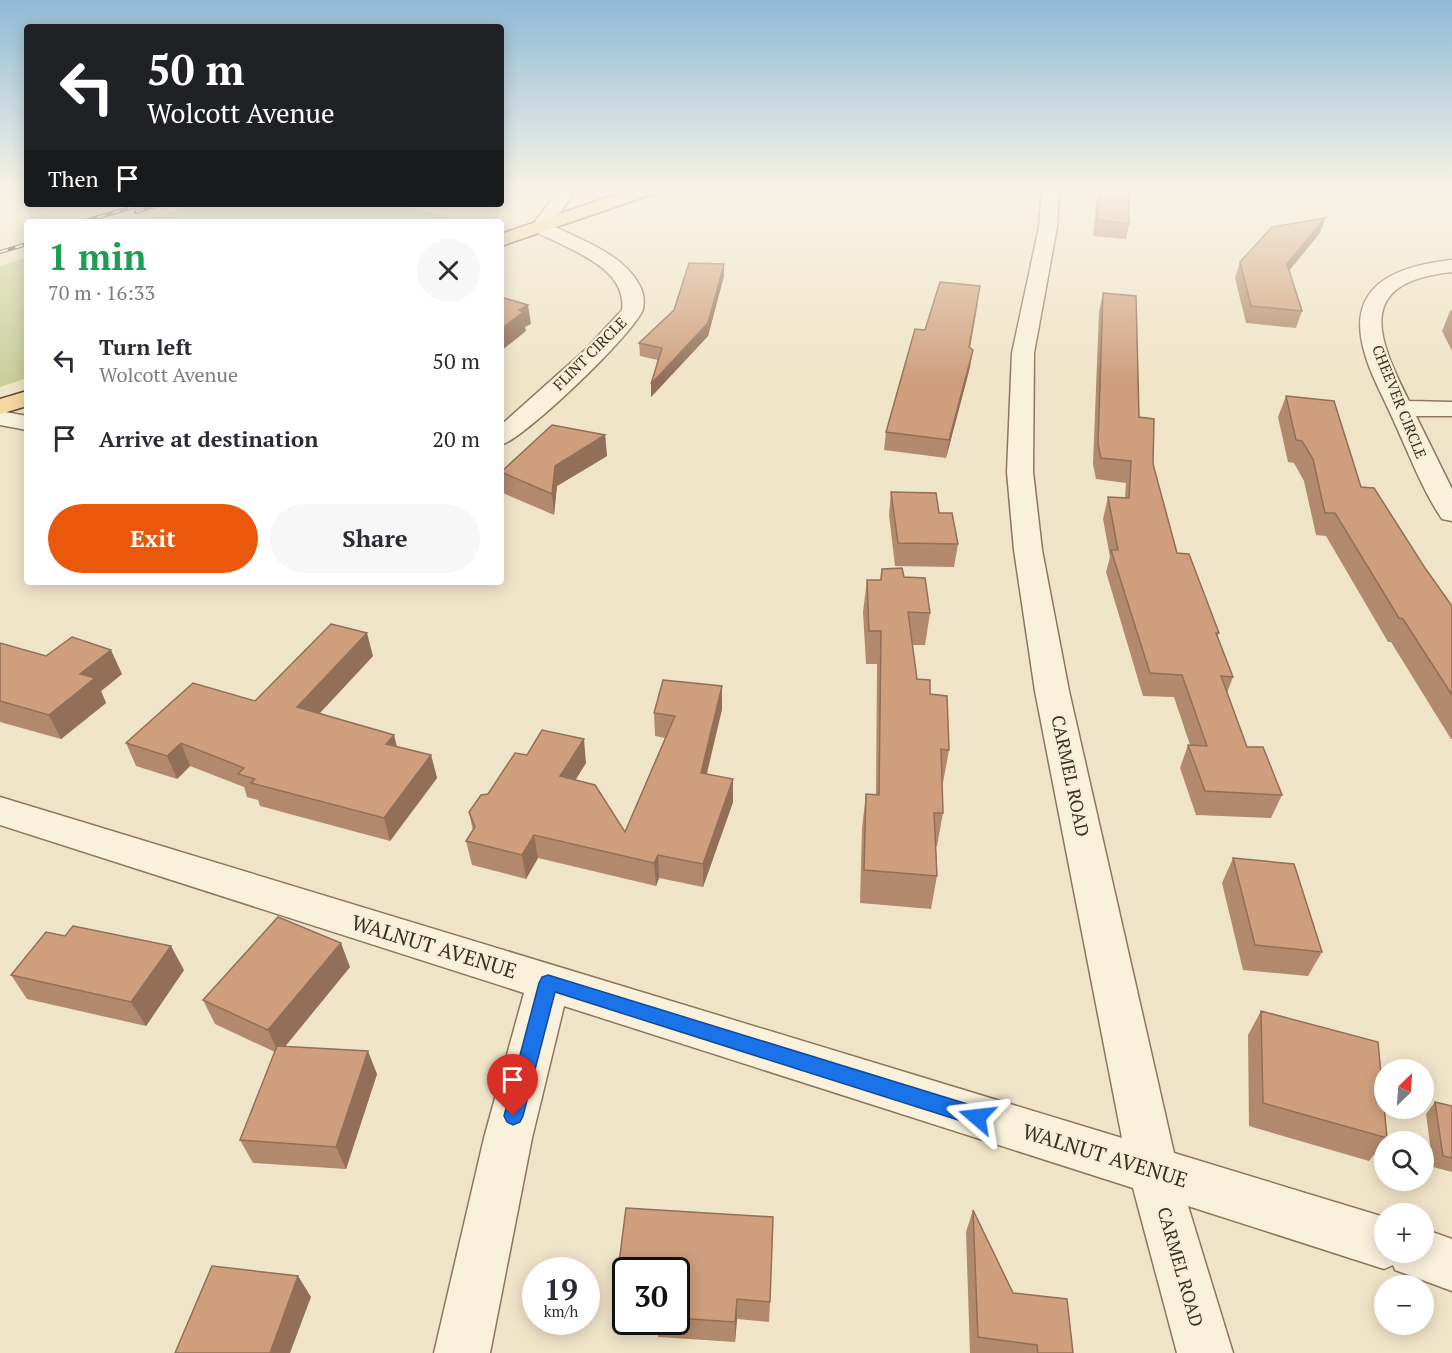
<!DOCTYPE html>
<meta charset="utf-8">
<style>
:root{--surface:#fff;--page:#f7f7f7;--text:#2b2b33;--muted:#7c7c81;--accent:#ea580c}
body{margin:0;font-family:"PT Serif",serif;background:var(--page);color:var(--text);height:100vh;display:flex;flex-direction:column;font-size:22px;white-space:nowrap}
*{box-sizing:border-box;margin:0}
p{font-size:20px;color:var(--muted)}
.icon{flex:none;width:33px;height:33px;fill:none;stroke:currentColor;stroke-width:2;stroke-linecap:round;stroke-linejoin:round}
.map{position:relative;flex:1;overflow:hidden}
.details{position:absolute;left:24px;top:219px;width:480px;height:366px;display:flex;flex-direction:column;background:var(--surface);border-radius:6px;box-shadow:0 3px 15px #0003}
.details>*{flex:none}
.guide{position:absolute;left:24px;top:24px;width:480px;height:183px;border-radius:6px;box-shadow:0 3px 15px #0003;background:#202124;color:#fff;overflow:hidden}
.needle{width:39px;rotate:25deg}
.controls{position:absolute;left:1374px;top:1059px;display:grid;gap:12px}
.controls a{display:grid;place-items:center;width:60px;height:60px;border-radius:50%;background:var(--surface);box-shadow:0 3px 15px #0003;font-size:30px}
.speed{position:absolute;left:522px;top:1257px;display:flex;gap:12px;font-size:30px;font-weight:700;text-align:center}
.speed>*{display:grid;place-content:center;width:78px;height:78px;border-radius:50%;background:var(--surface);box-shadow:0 3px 15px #0003;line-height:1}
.speed small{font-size:15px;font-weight:400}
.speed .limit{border:3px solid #111;border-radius:9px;background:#fff;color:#111}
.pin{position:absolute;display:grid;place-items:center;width:51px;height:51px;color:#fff;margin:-62px -26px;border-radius:50% 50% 50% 0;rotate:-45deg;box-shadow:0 0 6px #0007}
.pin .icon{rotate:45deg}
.me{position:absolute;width:66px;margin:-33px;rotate:287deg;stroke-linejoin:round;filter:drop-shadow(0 0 4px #0008)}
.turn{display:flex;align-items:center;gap:21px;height:126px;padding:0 24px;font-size:27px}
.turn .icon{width:78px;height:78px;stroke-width:2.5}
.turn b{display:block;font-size:42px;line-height:51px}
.then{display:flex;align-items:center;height:57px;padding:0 24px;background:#0003;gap:12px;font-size:22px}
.round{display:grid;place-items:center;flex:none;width:63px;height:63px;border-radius:32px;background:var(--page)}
.overview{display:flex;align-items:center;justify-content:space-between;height:102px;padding:0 24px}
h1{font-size:36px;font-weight:600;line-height:45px;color:#1e9e55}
.primary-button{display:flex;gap:12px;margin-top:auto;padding:12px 24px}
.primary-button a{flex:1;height:69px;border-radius:36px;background:var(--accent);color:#fff;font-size:24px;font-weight:600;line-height:69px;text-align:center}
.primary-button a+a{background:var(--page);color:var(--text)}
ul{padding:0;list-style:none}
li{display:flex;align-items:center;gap:18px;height:78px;padding:0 24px}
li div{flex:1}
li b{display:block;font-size:22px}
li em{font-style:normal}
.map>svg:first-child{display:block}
.green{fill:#c9cf9b}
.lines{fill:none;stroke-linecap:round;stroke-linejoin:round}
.minor-casing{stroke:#8d765c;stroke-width:3}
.major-casing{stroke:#5b4430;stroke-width:3}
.minor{fill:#faf1dc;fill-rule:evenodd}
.major{fill:#f3d9a0;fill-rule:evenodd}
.rail-casing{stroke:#3d2e20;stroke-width:4}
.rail{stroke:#f7eed8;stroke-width:2;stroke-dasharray:8;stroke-linecap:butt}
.wall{fill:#b2896c;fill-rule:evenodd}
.shaded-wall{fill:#916f58}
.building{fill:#cf9f7d;stroke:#916f58;stroke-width:1.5}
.route{fill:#1a73e8;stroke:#114b97;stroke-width:1.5}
.labels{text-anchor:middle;stroke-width:4.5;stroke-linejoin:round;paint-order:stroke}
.far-street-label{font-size:15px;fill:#3d2e20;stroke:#f7eed8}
.street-label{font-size:18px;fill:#3d2e20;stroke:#f7eed8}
.near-street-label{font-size:21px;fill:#3d2e20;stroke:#f7eed8}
</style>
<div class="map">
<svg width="1452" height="1353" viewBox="0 0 1452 1353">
<rect width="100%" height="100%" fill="#f0e4c8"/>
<g class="green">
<path d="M 690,189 L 878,189 C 850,207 835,188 810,200 Z"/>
<path d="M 1142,189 L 1256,189 L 1242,196 Z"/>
<path d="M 198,204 L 397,204 L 468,222 L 140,222 Z"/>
<path d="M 27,257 L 27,378 L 0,387 L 0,266 Z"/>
</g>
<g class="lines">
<defs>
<g id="minor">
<path d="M 560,189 L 577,189 L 551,225 C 581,240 629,256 642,291 C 644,296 644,305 643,309 C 635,333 524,439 501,445 L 501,425 L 585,350 L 622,310 C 627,273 583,255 555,241 C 547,237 536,234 531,227 Z"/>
<path d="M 1042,189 L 1059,189 L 1057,227 L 1034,353 L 1033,472 L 1042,550 L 1069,691 L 1174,1153 L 1384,1217 L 1384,1252 L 1424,1252 L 1424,1229 L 1452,1239 L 1452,1291 L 1395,1270 L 1393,1265 L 1384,1269 L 1188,1206 L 1233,1353 L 1177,1353 L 1133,1188 L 564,1006 L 532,1138 L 490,1353 L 434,1353 L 484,1138 L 524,993 L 0,825 L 0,797 L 1122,1138 L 1035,691 L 1014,550 L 1007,472 L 1012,353 L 1039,227 Z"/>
<path d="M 1452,260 L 1452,272 C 1355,282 1376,336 1409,401 L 1452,402 L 1452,416 L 1416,416 L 1452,489 L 1452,521 L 1442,519 C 1421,488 1408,451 1392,417 C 1383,396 1371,376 1365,354 C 1344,286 1395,266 1452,260 Z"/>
<path d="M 0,411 L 27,416 L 27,430 L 0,425 Z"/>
</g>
<g id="major">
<path d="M 632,189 L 658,189 L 656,193 L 501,246 L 501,234 Z"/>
<path d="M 27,391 L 27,406 L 0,414 L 0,399 Z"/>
</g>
</defs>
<use href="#minor" class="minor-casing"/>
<use href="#major" class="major-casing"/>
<use href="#minor" class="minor"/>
<use href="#major" class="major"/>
<defs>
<g id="rail">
<path d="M 136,212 L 161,204"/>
<path d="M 82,222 L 143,204"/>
<path d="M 0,252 L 27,244"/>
</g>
</defs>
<use href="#rail" class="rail-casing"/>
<use href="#rail" class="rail"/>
</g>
<g class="wall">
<path d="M 985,189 L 1021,189 L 1021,191 L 986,191 Z"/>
<path d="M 1099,191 L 1129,224 L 1126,239 L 1093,236 L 1096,205 Z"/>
<path d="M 1320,233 L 1289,271 L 1302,311 L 1296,328 L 1246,323 L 1235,278 L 1240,262 Z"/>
<path d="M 724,276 L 708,336 L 651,397 L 658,360 L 640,356 L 639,343 Z"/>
<path d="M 1103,293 L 1153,464 L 1177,553 L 1219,633 L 1217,637 L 1233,677 L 1227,693 L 1247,747 L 1282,795 L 1271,818 L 1196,815 L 1180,768 L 1188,745 L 1190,745 L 1174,697 L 1143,696 L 1106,572 L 1110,557 L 1103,519 L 1108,497 L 1125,498 L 1126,483 L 1096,479 L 1093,464 L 1099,312 Z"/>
<path d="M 978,303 L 970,348 L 970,367 L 946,458 L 884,450 L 886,432 L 925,330 Z"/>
<path d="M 1452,310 L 1452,351 L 1442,331 L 1450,311 Z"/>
<path d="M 1286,396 L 1361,487 L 1425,568 L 1452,606 L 1452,739 L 1451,739 L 1391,642 L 1388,642 L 1326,536 L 1316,535 L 1304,481 L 1294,463 L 1288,462 L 1278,417 Z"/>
<path d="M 605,435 L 607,456 L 557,486 L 554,515 L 503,493 L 501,472 Z"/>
<path d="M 891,492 L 939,513 L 958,544 L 954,567 L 895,566 L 889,515 Z"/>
<path d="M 882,569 L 904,577 L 930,613 L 925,645 L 912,645 L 917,679 L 930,694 L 949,750 L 943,783 L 942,783 L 943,813 L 937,846 L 936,846 L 937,876 L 931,909 L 860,903 L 862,828 L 866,794 L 876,794 L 877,664 L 866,664 L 863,612 L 867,580 L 880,580 Z"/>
<path d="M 0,643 L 46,656 L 122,674 L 101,691 L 106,703 L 61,739 L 0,722 Z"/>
<path d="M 373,656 L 319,714 L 394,735 L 397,746 L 431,755 L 437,778 L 390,841 L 260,806 L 258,800 L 247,797 L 244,787 L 190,766 L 177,779 L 136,766 L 126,743 L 255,701 Z"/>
<path d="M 722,709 L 707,774 L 733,802 L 703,887 L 659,878 L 656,886 L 538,858 L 526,879 L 472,865 L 466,841 L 473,831 L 469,812 L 527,755 L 586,763 L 575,780 L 625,832 L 665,738 L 655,736 L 654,713 Z"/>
<path d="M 1233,858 L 1322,952 L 1308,976 L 1243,970 L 1222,883 Z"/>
<path d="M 350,967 L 285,1046 L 377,1074 L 346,1169 L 253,1163 L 240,1140 L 275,1052 L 215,1024 L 203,1000 Z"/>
<path d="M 184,970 L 146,1026 L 27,999 L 11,975 Z"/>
<path d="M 1261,1011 L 1387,1138 L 1369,1161 L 1249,1126 L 1248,1035 Z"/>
<path d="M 1435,1102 L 1452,1106 L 1452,1172 L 1433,1167 L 1426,1114 Z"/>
<path d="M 626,1208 L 770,1302 L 769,1322 L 737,1319 L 735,1342 L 658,1337 L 657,1325 L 617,1323 L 614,1302 ZM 626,1270 L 676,1270 L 676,1322 L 626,1322 Z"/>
<path d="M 973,1210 L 1013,1293 L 1073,1353 L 970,1353 L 966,1232 Z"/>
</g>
<g class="shaded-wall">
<path d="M 1325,218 L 1320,233 L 1281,280 L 1287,264 Z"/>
<path d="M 724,264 L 724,276 L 708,336 L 651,397 L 651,384 Z"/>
<path d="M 528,305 L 531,324 L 525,327 L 526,331 L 501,351 L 501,329 L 519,310 Z"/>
<path d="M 973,350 L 970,367 L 946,458 L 949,440 Z"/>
<path d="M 605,435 L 607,456 L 557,486 L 554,515 L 552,494 L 555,466 Z"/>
<path d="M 367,633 L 373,656 L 304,730 L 297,707 Z"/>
<path d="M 111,650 L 122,674 L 101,691 L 106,703 L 61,739 L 49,715 L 80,674 Z"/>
<path d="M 722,686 L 722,709 L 701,796 L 701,773 Z"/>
<path d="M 394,735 L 399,758 L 386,744 Z"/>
<path d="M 584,739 L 586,763 L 563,800 L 560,776 Z"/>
<path d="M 181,743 L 190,766 L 177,779 L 167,756 Z"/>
<path d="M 431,755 L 437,778 L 390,841 L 384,818 Z"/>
<path d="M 733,779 L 733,802 L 703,887 L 703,864 Z"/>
<path d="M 534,835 L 538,858 L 526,879 L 522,855 Z"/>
<path d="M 658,855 L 659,878 L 656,886 L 654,863 Z"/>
<path d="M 341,943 L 350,967 L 279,1054 L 268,1030 Z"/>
<path d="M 171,946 L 184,970 L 146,1026 L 131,1002 Z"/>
<path d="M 368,1051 L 377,1074 L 346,1169 L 336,1147 Z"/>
<path d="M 298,1276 L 311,1297 L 290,1353 L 270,1353 Z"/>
<path d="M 737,1299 L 737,1319 L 735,1342 L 735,1322 Z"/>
</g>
<g class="building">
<path d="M 1099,191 L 1129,193 L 1129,224 L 1097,220 Z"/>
<path d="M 1325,218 L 1287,264 L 1302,311 L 1251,306 L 1240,262 L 1272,227 Z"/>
<path d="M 689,263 L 724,264 L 708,323 L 651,384 L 662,348 L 639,343 L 674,310 Z"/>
<path d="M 940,282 L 980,286 L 969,347 L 973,350 L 949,440 L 886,432 L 915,329 L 925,330 Z"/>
<path d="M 1103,293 L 1136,296 L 1139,417 L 1154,419 L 1153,464 L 1177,553 L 1189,554 L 1219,633 L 1216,633 L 1233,677 L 1221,676 L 1247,747 L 1263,747 L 1282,795 L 1205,791 L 1188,745 L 1207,746 L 1182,675 L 1150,673 L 1111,550 L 1118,550 L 1108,497 L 1129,498 L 1131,461 L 1101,458 L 1098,444 Z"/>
<path d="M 501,297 L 528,305 L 519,310 L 523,312 L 501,329 Z"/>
<path d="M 1286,396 L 1334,401 L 1361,487 L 1374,488 L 1425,568 L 1452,606 L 1452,695 L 1403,619 L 1399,618 L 1335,513 L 1325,513 L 1313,459 L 1302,441 L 1296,440 Z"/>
<path d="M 552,425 L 605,435 L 555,466 L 552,494 L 501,472 Z"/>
<path d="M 891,492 L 936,493 L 939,513 L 952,513 L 958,544 L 898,543 Z"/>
<path d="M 902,568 L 904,577 L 925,578 L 930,613 L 908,612 L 917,679 L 930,680 L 930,694 L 947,696 L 949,750 L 941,749 L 943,813 L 934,813 L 937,876 L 864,870 L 866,794 L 879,795 L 881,631 L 869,631 L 867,580 L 881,580 L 882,569 Z"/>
<path d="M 331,624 L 367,633 L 297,707 L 394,735 L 386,744 L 431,755 L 384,818 L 251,783 L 255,779 L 238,774 L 244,768 L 181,743 L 167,756 L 126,743 L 193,683 L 255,701 Z"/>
<path d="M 72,637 L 111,650 L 80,674 L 95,678 L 49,715 L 0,701 L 0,643 L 46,656 Z"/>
<path d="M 663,680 L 722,686 L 701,773 L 733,779 L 703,864 L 658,855 L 654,863 L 534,835 L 522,855 L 466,841 L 475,827 L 469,812 L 481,795 L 488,794 L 515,753 L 527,755 L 542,730 L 584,739 L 560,776 L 595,785 L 625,832 L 675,716 L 654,713 Z"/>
<path d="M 1233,858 L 1294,864 L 1322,952 L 1255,945 Z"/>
<path d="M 278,917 L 341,943 L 268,1030 L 203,1000 Z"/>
<path d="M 73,926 L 171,946 L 131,1002 L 11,975 L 46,932 L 65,936 Z"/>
<path d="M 1261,1011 L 1378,1042 L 1387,1138 L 1263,1103 Z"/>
<path d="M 277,1046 L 368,1051 L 336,1147 L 240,1140 Z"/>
<path d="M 1435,1102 L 1452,1106 L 1452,1158 L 1443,1156 Z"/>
<path d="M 626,1208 L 773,1217 L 770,1302 L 737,1299 L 735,1322 L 676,1318 L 676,1270 L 626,1270 L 626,1303 L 614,1302 Z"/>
<path d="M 973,1210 L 1013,1293 L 1067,1299 L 1073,1353 L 1038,1353 L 1037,1345 L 978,1337 Z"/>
<path d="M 212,1266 L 298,1276 L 270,1353 L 175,1353 Z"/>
</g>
<linearGradient id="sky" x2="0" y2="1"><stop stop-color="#8fbad6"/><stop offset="0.5" stop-color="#f8f3e6"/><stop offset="1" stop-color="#f8f3e6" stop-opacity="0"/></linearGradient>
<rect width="1452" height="379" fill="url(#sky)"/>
<path class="route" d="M 548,975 L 977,1107 L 984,1110 L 987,1117 L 984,1123 L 977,1126 L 555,992 L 523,1116 L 520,1122 L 513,1125 L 507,1122 L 504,1116 L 539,983 L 542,977 Z"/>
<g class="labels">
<g class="far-street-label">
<text transform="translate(590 354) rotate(-45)" y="5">FLINT CIRCLE</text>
<text transform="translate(1399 402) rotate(68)" y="5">CHEEVER CIRCLE</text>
</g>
<g class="street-label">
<text transform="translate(1070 776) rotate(78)" y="6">CARMEL ROAD</text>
<text transform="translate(1180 1267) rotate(74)" y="6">CARMEL ROAD</text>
</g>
<g class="near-street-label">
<text transform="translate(434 947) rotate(17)" y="7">WALNUT AVENUE</text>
<text transform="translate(1105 1156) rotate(17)" y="7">WALNUT AVENUE</text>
</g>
</g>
</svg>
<div class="controls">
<a><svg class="needle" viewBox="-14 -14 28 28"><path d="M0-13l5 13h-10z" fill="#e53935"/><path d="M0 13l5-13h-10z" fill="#7c7c81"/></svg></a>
<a><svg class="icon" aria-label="search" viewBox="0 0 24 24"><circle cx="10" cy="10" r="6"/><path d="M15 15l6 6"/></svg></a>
<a>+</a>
<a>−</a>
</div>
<div class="speed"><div>19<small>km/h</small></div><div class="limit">30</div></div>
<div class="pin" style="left:513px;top:1116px;background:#d93025"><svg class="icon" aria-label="arrive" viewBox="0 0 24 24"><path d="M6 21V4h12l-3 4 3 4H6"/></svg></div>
<svg class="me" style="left:977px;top:1117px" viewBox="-20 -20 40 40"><path d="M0-17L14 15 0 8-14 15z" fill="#1a73e8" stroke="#fff" stroke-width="4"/></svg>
<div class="guide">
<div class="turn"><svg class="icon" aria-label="left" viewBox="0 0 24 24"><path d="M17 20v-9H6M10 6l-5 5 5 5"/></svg><div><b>50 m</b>Wolcott Avenue</div></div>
<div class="then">Then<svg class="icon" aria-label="arrive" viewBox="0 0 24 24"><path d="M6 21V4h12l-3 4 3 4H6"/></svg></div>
</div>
<section class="details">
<div class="overview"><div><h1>1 min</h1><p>70 m · 16:33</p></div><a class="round"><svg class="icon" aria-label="close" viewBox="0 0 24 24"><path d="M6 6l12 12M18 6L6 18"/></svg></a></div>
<ul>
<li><svg class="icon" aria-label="left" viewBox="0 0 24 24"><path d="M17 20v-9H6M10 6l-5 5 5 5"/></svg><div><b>Turn left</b><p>Wolcott Avenue</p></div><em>50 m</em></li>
<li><svg class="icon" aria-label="arrive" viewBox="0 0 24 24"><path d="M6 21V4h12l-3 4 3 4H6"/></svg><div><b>Arrive at destination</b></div><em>20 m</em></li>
</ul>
<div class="primary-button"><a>Exit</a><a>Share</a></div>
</section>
</div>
